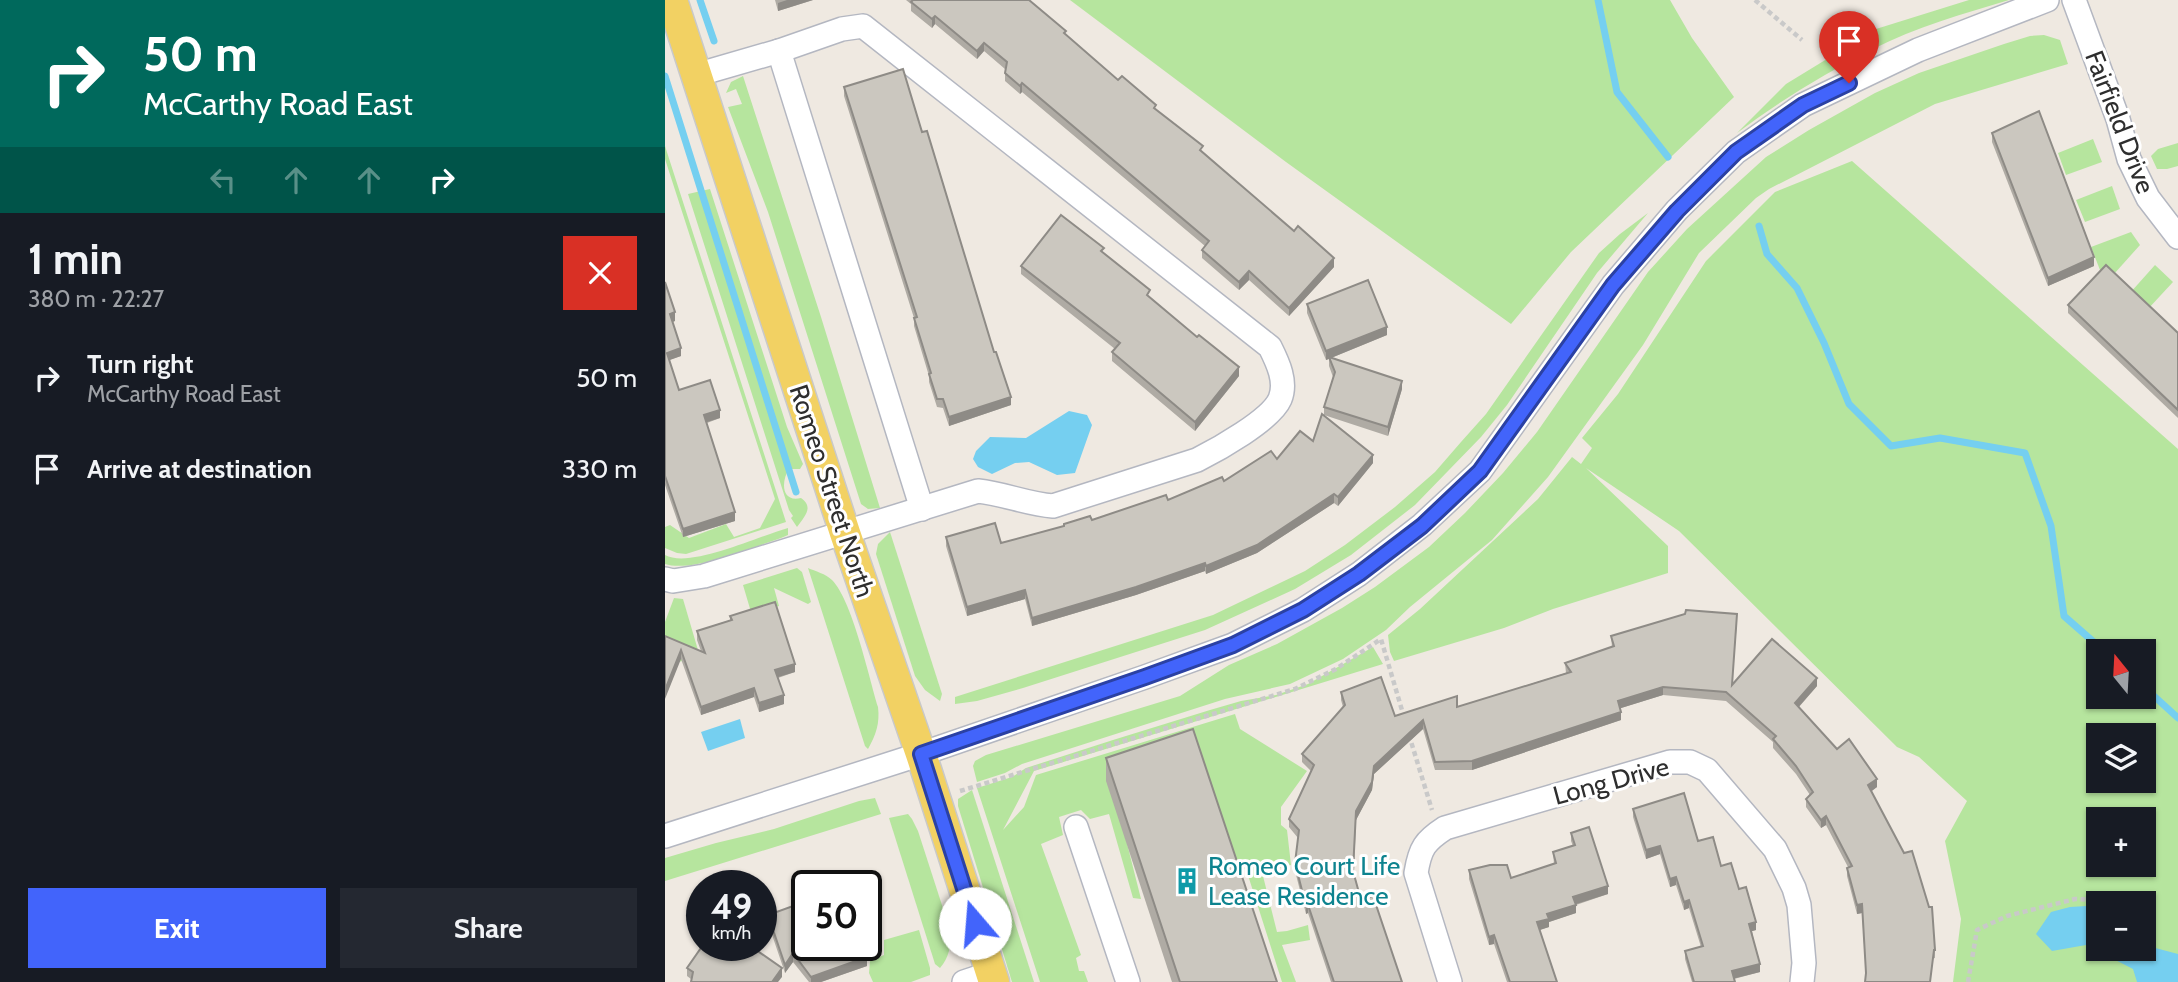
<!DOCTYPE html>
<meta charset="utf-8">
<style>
:root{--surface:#171b24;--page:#242831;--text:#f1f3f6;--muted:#9ea1a6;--accent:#4264fb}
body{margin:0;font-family:Cabin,sans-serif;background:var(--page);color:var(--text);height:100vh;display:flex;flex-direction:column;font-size:26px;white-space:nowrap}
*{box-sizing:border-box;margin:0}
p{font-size:23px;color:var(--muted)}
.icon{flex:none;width:38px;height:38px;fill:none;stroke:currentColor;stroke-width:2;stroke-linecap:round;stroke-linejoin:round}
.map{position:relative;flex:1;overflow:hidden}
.sheet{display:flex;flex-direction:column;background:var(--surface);width:665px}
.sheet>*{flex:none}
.banner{background:#00695c;color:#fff;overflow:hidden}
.needle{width:46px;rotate:342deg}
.tools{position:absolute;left:1421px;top:639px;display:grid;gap:14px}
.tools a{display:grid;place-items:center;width:70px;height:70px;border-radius:0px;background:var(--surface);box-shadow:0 2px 5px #0004;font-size:35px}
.speed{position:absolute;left:21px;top:870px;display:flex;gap:14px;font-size:35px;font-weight:700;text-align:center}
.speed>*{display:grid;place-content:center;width:91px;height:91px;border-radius:50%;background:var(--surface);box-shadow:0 2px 5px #0004;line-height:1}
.speed small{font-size:18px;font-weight:400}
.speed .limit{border:4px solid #111;border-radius:10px;background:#fff;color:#111}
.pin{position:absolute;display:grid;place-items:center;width:60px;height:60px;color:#fff;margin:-72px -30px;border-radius:50% 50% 50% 0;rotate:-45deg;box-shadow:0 0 7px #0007}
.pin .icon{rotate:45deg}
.me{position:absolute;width:77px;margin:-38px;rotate:342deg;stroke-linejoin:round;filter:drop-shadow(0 0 5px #0008)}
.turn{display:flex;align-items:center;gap:24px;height:147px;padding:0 28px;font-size:32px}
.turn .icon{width:91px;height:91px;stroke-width:2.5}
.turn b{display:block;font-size:49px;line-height:60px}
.lanes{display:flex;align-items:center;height:66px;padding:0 28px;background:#0003;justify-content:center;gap:35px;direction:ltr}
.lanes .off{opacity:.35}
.round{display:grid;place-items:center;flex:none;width:74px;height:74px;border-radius:0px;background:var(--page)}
.summary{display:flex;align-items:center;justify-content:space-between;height:119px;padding:0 28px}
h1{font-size:42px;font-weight:800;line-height:52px}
.cta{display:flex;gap:14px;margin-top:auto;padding:14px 28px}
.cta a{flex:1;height:80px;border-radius:0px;background:var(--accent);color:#fff;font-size:28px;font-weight:800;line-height:80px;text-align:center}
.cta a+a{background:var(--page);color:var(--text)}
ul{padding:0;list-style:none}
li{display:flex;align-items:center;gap:21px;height:91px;padding:0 28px}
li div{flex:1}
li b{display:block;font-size:26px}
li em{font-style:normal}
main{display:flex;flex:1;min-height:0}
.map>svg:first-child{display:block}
.green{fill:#b6e59e;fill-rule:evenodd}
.water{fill:#75cff0}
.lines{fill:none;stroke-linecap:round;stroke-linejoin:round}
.stream{stroke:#75cff0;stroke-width:7}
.minor-casing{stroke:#b4b7c1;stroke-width:26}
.major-casing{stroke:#c9c9c9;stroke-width:33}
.path{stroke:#c9c9c9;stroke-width:4.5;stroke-dasharray:5 3.5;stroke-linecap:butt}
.minor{stroke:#fff;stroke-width:23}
.major{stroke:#f2d163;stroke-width:30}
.wall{fill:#afaba4}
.shaded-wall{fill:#8e8b86}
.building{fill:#cbc7bf;stroke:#8e8b86;stroke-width:2}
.route-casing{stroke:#2b41a3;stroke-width:18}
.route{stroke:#4264fb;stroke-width:12}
.labels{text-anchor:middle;stroke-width:6;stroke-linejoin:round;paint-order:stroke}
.street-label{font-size:26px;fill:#2e2e2e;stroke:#fff}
.culture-label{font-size:26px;fill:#0d838f;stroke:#fff;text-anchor:start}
</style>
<main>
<section class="sheet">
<div class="banner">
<div class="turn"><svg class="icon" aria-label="right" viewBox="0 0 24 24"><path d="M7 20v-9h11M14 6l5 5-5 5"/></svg><div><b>50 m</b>McCarthy Road East</div></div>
<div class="lanes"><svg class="icon off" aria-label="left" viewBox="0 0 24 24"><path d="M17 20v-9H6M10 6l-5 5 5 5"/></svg><svg class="icon off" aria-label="ahead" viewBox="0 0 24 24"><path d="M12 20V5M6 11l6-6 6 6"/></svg><svg class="icon off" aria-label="ahead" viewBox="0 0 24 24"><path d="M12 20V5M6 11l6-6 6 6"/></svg><svg class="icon" aria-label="right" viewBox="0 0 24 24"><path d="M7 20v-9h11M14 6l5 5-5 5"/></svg></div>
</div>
<div class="summary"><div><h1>1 min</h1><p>380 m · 22:27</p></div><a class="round" style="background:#d93025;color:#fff"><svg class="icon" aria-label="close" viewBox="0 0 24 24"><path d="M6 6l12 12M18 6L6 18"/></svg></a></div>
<ul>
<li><svg class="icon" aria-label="right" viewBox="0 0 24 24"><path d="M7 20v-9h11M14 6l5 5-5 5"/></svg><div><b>Turn right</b><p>McCarthy Road East</p></div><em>50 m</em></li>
<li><svg class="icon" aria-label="arrive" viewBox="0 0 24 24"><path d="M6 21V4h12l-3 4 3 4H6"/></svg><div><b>Arrive at destination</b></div><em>330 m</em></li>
</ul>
<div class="cta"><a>Exit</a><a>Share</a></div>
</section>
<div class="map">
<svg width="1513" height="982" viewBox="0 0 1513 982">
<rect width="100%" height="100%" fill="#efe9e1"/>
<g class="green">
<path d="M 405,0 L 1005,0 L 1027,38 L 1069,97 L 906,252 L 846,324 L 621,162 Z"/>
<path d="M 1304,0 L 1344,0 C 1298,14 1251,27 1208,49 C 1160,73 1115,101 1072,133 L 1121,84 L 1211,29 Z"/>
<path d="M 1379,35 L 1395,40 L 1403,64 L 1270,104 L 1104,189 L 1091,198 L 1034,253 L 978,345 L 883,477 L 827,540 L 745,607 L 721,630 L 678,659 L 625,684 L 560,699 L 357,764 L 340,773 L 312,782 L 308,766 L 310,761 L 321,755 L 515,696 L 564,665 L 612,644 L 677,608 L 710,587 L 764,547 L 800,513 L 838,473 L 872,432 L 983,272 L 1022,229 L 1101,157 L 1144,130 L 1210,93 L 1254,73 L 1339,44 L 1365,36 Z"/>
<path d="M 78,76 L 156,317 L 215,508 L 203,509 L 196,504 L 103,212 L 63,107 L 77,104 L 71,89 L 61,93 L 66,82 Z"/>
<path d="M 1428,139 L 1437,162 L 1401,175 L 1393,153 Z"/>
<path d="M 1513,143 L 1513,166 L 1502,169 L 1492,169 L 1486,156 L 1493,149 Z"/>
<path d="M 0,146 L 121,522 L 21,554 L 12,553 L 0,548 L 0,527 L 5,525 L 24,538 L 61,524 L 69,537 L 95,528 L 110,499 L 0,159 Z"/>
<path d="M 1187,161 L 1513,449 L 1513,982 L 1288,982 L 1296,919 L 1280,841 L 1302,801 L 1254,757 L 1232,747 L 1014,531 L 921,468 L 1003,546 L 1003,573 L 888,609 L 839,628 L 729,661 L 725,652 L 723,635 L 755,609 L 873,499 L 907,457 L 916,464 L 927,448 L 917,438 L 953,394 L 1041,261 L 1110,192 ZM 1433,651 L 1479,651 L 1479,696 L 1433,696 ZM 1433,735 L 1479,735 L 1479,780 L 1433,780 ZM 1433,819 L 1479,819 L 1479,864 L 1433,864 ZM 1433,903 L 1479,903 L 1479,948 L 1433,948 Z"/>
<path d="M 1447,186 L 1455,209 L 1420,222 L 1411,200 Z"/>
<path d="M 45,189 L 122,427 L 138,464 L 135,469 L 124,469 C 116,481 116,503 136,498 C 149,507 140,516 132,527 L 126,518 L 128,516 L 124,510 L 23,194 Z"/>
<path d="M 983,213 L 932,273 L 842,405 L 816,437 L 750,505 L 686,555 L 630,589 L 540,630 L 358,688 L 312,701 L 290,704 L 290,697 L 548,615 L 640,571 L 680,545 L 730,507 L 770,472 L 796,442 L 821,414 L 934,253 L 955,234 Z"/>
<path d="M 1466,232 L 1475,245 L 1449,274 L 1435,270 L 1426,247 Z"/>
<path d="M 1490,265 L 1508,282 L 1483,309 L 1465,293 Z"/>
<path d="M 123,528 L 123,535 L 116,538 C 88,547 27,573 0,564 L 0,555 C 25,569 94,536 123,528 Z"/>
<path d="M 225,532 L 277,694 L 275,701 L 260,690 L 250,676 L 211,554 L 213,544 Z"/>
<path d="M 132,568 L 137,572 L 146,602 L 143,604 L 109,588 L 114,606 L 91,613 L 86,612 L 78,585 Z"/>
<path d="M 143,568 C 150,571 161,574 167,580 C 187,600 204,677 213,707 C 215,723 211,735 203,749 L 200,746 Z"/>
<path d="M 9,598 L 18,599 L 35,657 L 0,665 L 0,622 Z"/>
<path d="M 708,647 L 718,664 L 369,771 L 338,830 L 359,807 L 371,775 L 570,714 L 575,729 L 642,771 L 616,807 L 616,825 L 622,830 L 626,865 L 597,872 L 612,932 L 622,931 L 643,925 L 645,940 L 617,945 L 631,982 L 617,982 L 581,869 L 572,868 L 449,792 L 476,899 L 468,898 L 444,814 L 425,819 L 416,810 L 394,817 L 398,835 L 376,844 L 416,955 L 411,958 L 414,971 L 419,971 L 423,982 L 375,982 L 312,788 L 347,777 L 361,768 L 448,740 L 545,710 L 576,701 L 611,695 L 643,684 Z"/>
<path d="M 307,790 L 369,982 L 347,982 L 293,806 L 293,799 Z"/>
<path d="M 210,798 L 216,814 L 0,881 L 0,858 L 51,843 L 109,829 L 194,801 Z"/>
<path d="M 243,814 L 247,819 L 253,831 L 286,933 C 286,945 284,958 275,968 L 270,964 L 224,818 Z"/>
<path d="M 254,930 L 265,968 L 265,975 L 246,982 L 208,982 L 204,973 L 205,961 L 219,955 L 219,940 Z"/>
</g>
<g class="water">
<path d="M 404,411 L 422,415 L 427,425 L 410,473 L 392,475 L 364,462 L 350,463 L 327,474 L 313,467 L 308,459 L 311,451 L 325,437 L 361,438 Z"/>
<path d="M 75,719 L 80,738 L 43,751 L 36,732 Z"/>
<path d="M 1422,906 L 1433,920 L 1433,948 L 1479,948 L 1479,945 L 1513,954 L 1513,982 L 1472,982 L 1468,969 L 1421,945 L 1387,951 L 1371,934 L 1386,912 L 1405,907 Z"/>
</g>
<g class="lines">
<g class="stream">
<path d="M 35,0 L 49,41"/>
<path d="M 933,0 L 952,92 L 1003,157"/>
<path d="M 0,76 L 131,492"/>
<path d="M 1094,226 L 1102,254 L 1132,288 L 1159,343 L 1184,404 L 1226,446 L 1275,438 L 1360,453 L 1386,526 L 1399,616 L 1439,651"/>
<path d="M 1479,687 L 1513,718"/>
</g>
<defs>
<g id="minor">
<path d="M 1409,0 L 1453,119 L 1464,159 L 1483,198 L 1513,237"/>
<path d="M 114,51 L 257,509"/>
<path d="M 0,579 L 8,581 L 39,576 L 313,491 C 340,494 362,504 388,506 L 532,460 C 552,450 606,420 615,399 C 622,382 613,363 605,347 L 198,26 L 177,29 L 114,51 L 31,75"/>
<path d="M 411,827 L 463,982"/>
<path d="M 0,836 L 256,754 L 480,677 L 568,645 L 638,610 L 694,574 L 757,525 L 815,471 L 948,285 L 1012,210 L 1071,152 L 1138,105 L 1253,50 L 1382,0"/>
<path d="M 299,982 L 326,973"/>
<path d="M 785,982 L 751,873 C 755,848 760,841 780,828 L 1005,762 L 1025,762 L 1042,770 L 1110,849 L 1129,888 L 1134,905 L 1139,963 L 1137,982"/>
</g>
<path id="major" d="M 7,0 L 180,533 L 256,754 L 329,982"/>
</defs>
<use href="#minor" class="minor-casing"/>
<use href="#major" class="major-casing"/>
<g class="path">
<path d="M 1090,0 L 1137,40"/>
<path d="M 744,735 L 767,810"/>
<path d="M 295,791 L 630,689 L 671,669 L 716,639 L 739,717"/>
<path d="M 1303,982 L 1312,930 L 1342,916 L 1410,899 L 1461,902"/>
</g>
<use href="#minor" class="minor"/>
<use href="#major" class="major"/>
</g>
<g class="wall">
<path d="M 110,0 L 148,0 L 113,11 Z"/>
<path d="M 241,0 L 364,0 L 401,35 L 453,80 L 491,110 L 538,153 L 669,267 L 624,316 L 584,280 L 574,290 L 537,258 L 537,250 L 540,246 L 357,92 L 355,94 L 340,81 L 340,69 L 319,51 L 312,59 L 270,24 L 267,28 L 246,11 L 246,4 Z"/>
<path d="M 179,87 L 257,132 L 346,405 L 284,426 L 278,408 L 272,407 L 264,382 L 264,376 L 249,326 L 249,318 L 179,96 Z"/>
<path d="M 1327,133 L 1429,266 L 1383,286 L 1327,142 Z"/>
<path d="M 439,253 L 485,298 L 574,376 L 530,431 L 447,361 L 447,352 L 450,349 L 356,274 L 356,266 Z"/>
<path d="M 0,282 L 10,321 L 7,322 L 16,356 L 4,360 L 14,390 L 55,418 L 42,423 L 70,521 L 18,537 L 0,485 Z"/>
<path d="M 642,304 L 722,335 L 666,358 L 737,389 L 723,436 L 659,415 L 659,407 L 668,377 L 664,366 L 664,359 L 661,360 L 642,313 Z"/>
<path d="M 1403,305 L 1513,333 L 1513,418 L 1403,313 Z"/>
<path d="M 648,441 L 708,463 L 673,506 L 669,503 L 592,553 L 541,574 L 540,571 L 471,595 L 367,626 L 360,599 L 302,616 L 281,546 L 281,537 L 336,543 L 503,500 L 559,481 L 612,459 Z"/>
<path d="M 65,616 L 130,672 L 113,678 L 119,704 L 94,712 L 89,697 L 36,715 L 16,659 L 0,636 L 36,651 L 32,640 L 32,631 L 65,620 Z"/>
<path d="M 1072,622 L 1067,684 L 1152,686 L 1134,707 L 1172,749 L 1212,787 L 1206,791 L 1270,950 L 1270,958 L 1201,976 L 1197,913 L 1192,914 L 1182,876 L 1182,868 L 1183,867 L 1161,825 L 1156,828 L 1141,807 L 1141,799 L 1145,795 L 1131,774 L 1108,748 L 1108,742 L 1061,701 L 998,695 L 956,708 L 956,720 L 807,770 L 770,770 L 758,729 L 709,774 L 707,790 L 691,820 L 689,872 L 696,900 L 737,982 L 666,982 L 643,913 L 641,914 L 630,871 L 633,838 L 624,827 L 624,819 L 646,771 L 637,762 L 637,754 L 678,707 L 676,700 L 676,692 L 730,716 L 792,707 L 901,673 L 900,663 L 947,647 L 946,636 Z"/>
<path d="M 441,758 L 612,982 L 507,982 L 441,781 Z"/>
<path d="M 968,809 L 1033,841 L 1056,866 L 1074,889 L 1091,930 L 1087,931 L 1095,972 L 1069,979 L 1070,982 L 1027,982 L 1020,959 L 1020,951 L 1036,947 L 1024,908 L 1019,910 L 1011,885 L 1005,887 L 995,854 L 981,859 L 968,817 Z"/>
<path d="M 906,833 L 943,894 L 911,905 L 911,913 L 884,922 L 884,927 L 874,930 L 892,982 L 842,982 L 829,944 L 824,945 L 804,879 L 804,870 L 846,878 L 889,864 L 888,852 L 908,846 L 906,841 Z"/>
<path d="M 103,915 L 215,952 L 202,956 L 202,966 L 156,982 L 144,982 L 128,962 L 120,973 L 103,923 Z"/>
<path d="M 22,968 L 117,977 L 26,979 L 22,976 Z"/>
</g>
<g class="shaded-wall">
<path d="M 122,0 L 148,0 L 113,11 L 113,3 Z"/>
<path d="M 270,16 L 270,24 L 267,28 L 267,19 Z"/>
<path d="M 319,43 L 319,51 L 312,59 L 312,51 Z"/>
<path d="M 357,83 L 357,92 L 355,94 L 355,86 Z"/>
<path d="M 1429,257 L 1429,266 L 1383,286 L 1383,278 Z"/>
<path d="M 669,258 L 669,267 L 624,316 L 624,308 Z"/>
<path d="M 584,271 L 584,280 L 574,290 L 574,282 Z"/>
<path d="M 10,312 L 10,321 L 5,323 L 5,314 Z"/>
<path d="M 722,327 L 722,335 L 661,360 L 661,351 Z"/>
<path d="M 16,348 L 16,356 L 2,361 L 2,353 Z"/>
<path d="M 574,367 L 574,376 L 530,431 L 530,422 Z"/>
<path d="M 737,381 L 737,389 L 723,436 L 723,427 Z"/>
<path d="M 346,397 L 346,405 L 284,426 L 284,417 Z"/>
<path d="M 55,410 L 55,418 L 39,423 L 39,415 Z"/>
<path d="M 708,455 L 708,463 L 673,506 L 673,497 Z"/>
<path d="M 669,494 L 669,503 L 592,553 L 541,574 L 541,566 Z"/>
<path d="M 70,512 L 70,521 L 18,537 L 18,529 Z"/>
<path d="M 540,563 L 540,571 L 471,595 L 367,626 L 367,618 Z"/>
<path d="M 360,590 L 360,599 L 302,616 L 302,607 Z"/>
<path d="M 16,650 L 16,659 L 0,699 L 0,690 Z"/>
<path d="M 130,664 L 130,672 L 110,678 L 110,670 Z"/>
<path d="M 1152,678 L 1152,686 L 1130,711 L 1130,703 Z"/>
<path d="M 998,687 L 998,695 L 953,709 L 953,701 Z"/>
<path d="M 89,688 L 89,697 L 36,715 L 36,707 Z"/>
<path d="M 119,695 L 119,704 L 94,712 L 94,703 Z"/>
<path d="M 956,712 L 956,720 L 807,770 L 807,761 Z"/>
<path d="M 758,720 L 758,729 L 709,774 L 707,790 L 691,820 L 691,811 L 709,766 Z"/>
<path d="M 1212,779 L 1212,787 L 1203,794 L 1203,785 Z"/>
<path d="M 1161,816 L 1161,825 L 1156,828 L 1156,820 Z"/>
<path d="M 995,846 L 995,854 L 981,859 L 981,850 Z"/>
<path d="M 1011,877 L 1011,885 L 1005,887 L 1005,879 Z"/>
<path d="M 943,886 L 943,894 L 908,905 L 908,897 Z"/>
<path d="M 1024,900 L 1024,908 L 1019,910 L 1019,902 Z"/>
<path d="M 1197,904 L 1197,913 L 1192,914 L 1192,905 Z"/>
<path d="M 643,905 L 643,913 L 641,914 L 641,906 Z"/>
<path d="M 911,905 L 911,913 L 884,922 L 884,927 L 872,931 L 872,922 L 882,914 Z"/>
<path d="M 1091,922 L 1091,930 L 1084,932 L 1084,924 Z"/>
<path d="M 829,935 L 829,944 L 824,945 L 824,937 Z"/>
<path d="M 215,943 L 215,952 L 199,957 L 199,948 Z"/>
<path d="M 128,953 L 128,962 L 120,973 L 120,965 Z"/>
<path d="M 202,957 L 202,966 L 156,982 L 146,982 L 146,977 Z"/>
<path d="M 1095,964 L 1095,972 L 1067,979 L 1067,971 Z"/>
<path d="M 117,968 L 117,977 L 113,982 L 107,982 Z"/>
</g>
<g class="building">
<path d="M 248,0 L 364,0 L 401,31 L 399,33 L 453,80 L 457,76 L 491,105 L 489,108 L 538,146 L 535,150 L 629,231 L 633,226 L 669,258 L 624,308 L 584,271 L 574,282 L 537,250 L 544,241 L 357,83 L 355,86 L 340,73 L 342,62 L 319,43 L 312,51 L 270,16 L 267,19 L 246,2 Z"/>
<path d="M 238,69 L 257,132 L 262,131 L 329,352 L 331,352 L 346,397 L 284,417 L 278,399 L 272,399 L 264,374 L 266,373 L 249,318 L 252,317 L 179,87 Z"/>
<path d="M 1374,111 L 1429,257 L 1383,278 L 1327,133 Z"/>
<path d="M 396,215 L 439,248 L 436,251 L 485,290 L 482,295 L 532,337 L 534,335 L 574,367 L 530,422 L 447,352 L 455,343 L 356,266 Z"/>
<path d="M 1441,265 L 1513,333 L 1513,410 L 1403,305 Z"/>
<path d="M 703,280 L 722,327 L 661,351 L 642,304 Z"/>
<path d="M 0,282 L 10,312 L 5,314 L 16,348 L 2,353 L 14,390 L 45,380 L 55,410 L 39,415 L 70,512 L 18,529 L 0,476 Z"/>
<path d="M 664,357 L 737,381 L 723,427 L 659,407 L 670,372 Z"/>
<path d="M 657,414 L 708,455 L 673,497 L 669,494 L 592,545 L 541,566 L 540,563 L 471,587 L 367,618 L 360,590 L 302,607 L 281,537 L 330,523 L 336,543 L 399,526 L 399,524 L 425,516 L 427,520 L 501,495 L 503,500 L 557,477 L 559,481 L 606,451 L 612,459 L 635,431 L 648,441 Z"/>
<path d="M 110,602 L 130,664 L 110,670 L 119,695 L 94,703 L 89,688 L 36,707 L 16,650 L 0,690 L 0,636 L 40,653 L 32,631 L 67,620 L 65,616 Z"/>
<path d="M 1021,610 L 1072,614 L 1067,685 L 1107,639 L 1152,678 L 1130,703 L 1172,749 L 1184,739 L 1212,779 L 1203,785 L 1239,853 L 1247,851 L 1264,907 L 1267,907 L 1270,950 L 1269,950 L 1265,982 L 1200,982 L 1201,973 L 1197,904 L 1192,905 L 1182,868 L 1187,866 L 1161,816 L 1156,820 L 1141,799 L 1148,792 L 1131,766 L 1108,739 L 1111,736 L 1061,692 L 998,687 L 953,701 L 956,712 L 807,761 L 770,762 L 758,720 L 709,766 L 707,782 L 691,811 L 688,871 L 696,900 L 708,896 L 737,982 L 669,982 L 643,905 L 641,906 L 630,863 L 634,830 L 624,819 L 649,765 L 637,754 L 680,705 L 676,692 L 716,677 L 730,716 L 792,696 L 792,707 L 906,672 L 900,663 L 949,646 L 946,636 L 1020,614 Z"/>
<path d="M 528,729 L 612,982 L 515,982 L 441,758 Z"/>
<path d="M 1019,793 L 1033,841 L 1048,837 L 1056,866 L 1066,863 L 1074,889 L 1081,887 L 1091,922 L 1084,924 L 1095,964 L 1067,971 L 1070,982 L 1029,982 L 1020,951 L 1038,946 L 1024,900 L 1019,902 L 1011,877 L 1005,879 L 995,846 L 981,850 L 968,809 Z"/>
<path d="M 924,827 L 943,886 L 908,897 L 911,905 L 882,914 L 884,919 L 872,922 L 892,982 L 845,982 L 829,935 L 824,937 L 804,870 L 825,865 L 842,865 L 846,878 L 891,863 L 888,852 L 910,845 L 906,833 Z"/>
<path d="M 142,901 L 142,945 L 201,945 L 201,901 L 215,943 L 199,948 L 202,957 L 146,977 L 128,953 L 120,965 L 103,915 Z"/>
<path d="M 38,945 L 84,945 L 117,968 L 107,982 L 26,982 L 28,972 L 22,968 Z"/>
</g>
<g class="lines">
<defs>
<path id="route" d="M 310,923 L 256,754 L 480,677 L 568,645 L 638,610 L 694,574 L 757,526 L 815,471 L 948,285 L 1012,211 L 1071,152 L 1138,105 L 1184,83"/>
</defs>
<use href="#route" class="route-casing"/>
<use href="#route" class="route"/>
</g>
<defs>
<symbol id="building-bare" viewBox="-9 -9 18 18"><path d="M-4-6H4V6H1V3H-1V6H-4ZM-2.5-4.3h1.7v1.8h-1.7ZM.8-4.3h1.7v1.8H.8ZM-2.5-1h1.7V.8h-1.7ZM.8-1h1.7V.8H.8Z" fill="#0f9aa8" stroke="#fff" stroke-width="2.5" paint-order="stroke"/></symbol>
</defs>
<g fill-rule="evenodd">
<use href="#building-bare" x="503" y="862" width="38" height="38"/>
</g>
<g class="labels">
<g class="street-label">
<text transform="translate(1455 122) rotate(69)" y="9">Fairfield Drive</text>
<text transform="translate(167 491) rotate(72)" y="9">Romeo Street North</text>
<text transform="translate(946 781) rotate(-15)" y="9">Long Drive</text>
</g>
<g class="culture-label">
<text x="543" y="875">Romeo Court Life<tspan x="543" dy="30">Lease Residence</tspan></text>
</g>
</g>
</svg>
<div class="tools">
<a><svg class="needle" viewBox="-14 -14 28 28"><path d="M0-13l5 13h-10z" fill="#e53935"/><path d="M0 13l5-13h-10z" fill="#9ea1a6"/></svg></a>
<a><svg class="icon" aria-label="layers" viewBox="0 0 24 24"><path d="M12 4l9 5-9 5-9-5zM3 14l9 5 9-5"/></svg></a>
<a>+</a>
<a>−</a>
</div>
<div class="speed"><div>49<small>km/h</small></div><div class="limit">50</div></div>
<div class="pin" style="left:1184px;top:83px;background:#d93025"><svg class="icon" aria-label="arrive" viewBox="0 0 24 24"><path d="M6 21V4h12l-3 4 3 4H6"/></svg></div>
<svg class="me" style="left:310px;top:923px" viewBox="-20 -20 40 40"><circle r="19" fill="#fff"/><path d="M0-13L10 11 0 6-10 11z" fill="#4264fb"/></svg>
</div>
</main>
